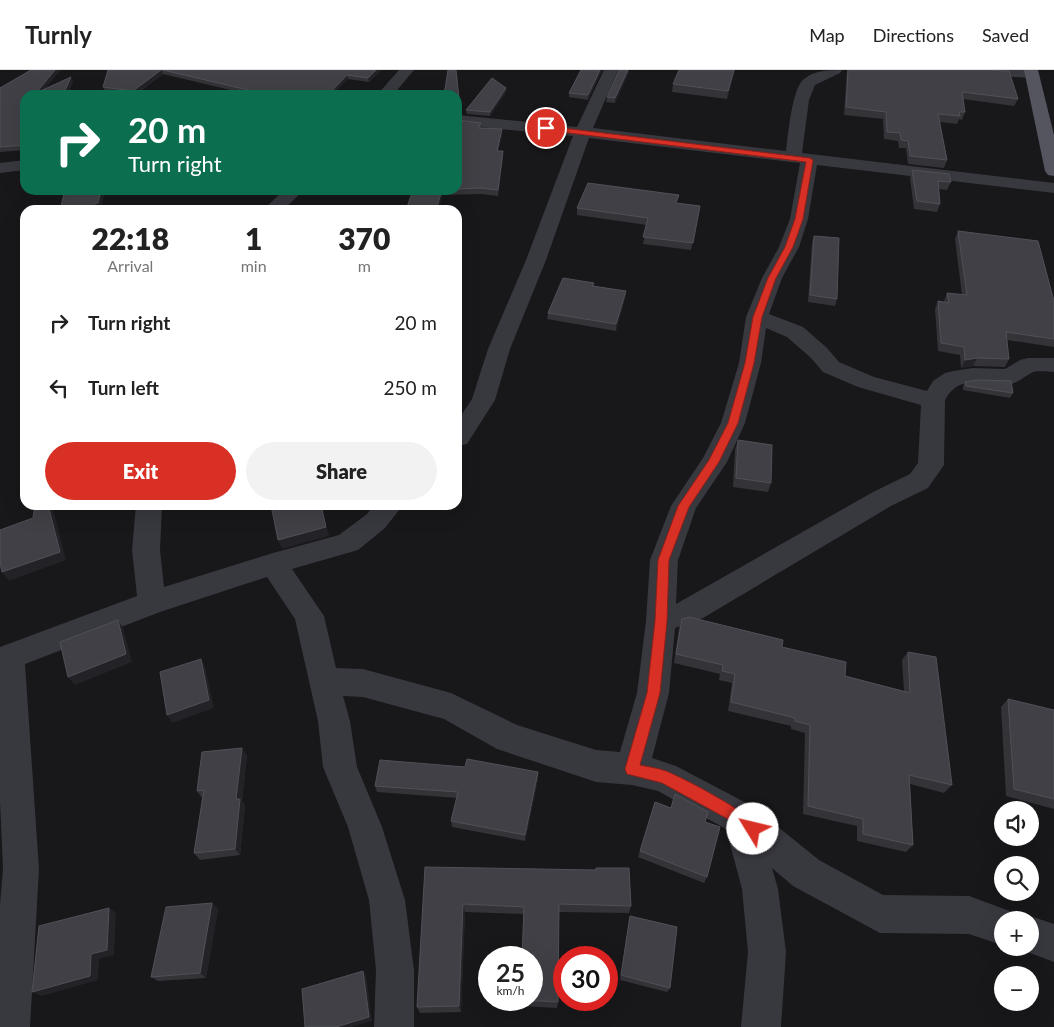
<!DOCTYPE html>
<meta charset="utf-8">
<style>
:root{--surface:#fff;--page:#f2f2f2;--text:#222;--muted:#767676;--line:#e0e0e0;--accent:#d93025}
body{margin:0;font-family:Lato,sans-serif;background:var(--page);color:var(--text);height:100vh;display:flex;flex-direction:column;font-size:19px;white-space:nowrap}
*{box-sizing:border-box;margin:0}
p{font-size:16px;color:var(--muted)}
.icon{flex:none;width:28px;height:28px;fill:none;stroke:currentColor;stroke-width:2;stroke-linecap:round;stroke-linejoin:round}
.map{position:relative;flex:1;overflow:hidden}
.side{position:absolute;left:20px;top:135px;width:442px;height:305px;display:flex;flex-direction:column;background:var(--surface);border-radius:15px;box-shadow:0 5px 20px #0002}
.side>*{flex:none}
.hud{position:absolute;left:20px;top:20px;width:442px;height:105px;border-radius:15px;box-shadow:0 5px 20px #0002;background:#0b6e4f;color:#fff;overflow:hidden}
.buttons{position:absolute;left:994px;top:731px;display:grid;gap:10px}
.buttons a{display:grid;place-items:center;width:45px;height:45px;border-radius:50%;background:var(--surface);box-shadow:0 5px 20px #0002;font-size:25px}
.speed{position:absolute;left:478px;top:876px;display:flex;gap:10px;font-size:25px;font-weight:700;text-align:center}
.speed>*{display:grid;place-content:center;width:65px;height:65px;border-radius:50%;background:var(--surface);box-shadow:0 5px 20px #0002;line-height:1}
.speed small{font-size:12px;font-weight:400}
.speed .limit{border:8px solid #d22;background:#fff;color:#111}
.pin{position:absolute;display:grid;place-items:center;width:42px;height:42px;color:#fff;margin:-21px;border:2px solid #fff;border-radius:50%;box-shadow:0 1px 5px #0007}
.me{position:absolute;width:55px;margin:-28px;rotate:306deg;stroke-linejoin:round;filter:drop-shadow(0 0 4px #0008)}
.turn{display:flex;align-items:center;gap:18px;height:105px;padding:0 25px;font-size:22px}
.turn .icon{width:65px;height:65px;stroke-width:2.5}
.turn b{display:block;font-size:35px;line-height:42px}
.eta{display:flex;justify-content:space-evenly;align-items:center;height:85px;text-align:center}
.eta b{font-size:30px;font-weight:800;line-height:35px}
.action{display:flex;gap:10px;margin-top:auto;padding:10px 25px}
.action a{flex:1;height:58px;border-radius:30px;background:var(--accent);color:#fff;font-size:20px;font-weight:800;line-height:58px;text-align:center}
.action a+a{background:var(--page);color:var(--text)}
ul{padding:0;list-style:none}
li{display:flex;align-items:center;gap:15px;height:65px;padding:0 25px}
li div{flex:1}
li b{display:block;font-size:19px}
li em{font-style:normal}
header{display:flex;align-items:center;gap:30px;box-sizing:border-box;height:70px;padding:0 25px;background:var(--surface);border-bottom:1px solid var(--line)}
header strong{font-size:24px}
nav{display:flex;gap:28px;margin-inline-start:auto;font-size:18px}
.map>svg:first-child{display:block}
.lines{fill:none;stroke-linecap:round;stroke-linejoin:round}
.minor{fill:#38383f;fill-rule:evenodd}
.major{fill:#54555f;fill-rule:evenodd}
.wall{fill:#343338}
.shaded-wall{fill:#232226}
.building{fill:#404046;stroke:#505158}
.route{fill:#d93025;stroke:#8d1f18}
</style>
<header>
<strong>Turnly</strong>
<nav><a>Map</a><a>Directions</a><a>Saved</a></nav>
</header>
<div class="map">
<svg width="1054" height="957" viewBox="0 0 1054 957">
<rect width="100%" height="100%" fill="#18171a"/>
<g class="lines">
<g class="minor">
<path d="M 399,0 L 414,0 L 393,25 L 377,25 Z"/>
<path d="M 604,0 L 618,0 L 593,58 L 786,81 C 788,65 792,18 804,9 C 815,0 829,0 842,0 L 840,3 L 815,15 L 809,30 L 802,83 L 1054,113 L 1054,123 L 817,95 L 808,149 L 799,177 L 782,208 L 769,244 L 803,257 L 827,278 L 839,292 L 874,307 L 927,321 L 933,311 L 945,303 L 953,301 L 973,298 L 1005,299 L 1020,290 L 1028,288 L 1054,288 L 1054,302 C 1047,302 1037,300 1031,303 C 1024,307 1019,312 1011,314 C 985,318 961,301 945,330 L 944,395 L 928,418 L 891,436 L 703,548 L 675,558 L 669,623 L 652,688 L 676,696 L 752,736 L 819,790 L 883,825 L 969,826 L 1015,843 L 1018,850 L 1002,850 L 1002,875 L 969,864 L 880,863 L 793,816 L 772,798 L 778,819 L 786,882 L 781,957 L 741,957 L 748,882 L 742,819 L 726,759 L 658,721 L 632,715 L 596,712 L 497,679 L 444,649 L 363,627 L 343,626 L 350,651 L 357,697 L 382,757 L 405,830 L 414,900 L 414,957 L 374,957 L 376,900 L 369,830 L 348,757 L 323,697 L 318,651 L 295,549 L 267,507 L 160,542 L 25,594 L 39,799 L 30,957 L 0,957 L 0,835 L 3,799 L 0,731 L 0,577 L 137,526 L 132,480 L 136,435 L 162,435 L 160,480 L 164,517 L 273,483 L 339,465 L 367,444 L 374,435 L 403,435 L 385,458 L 358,480 L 292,499 L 324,546 L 336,598 L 363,599 L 451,623 L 517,655 L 596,680 L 620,682 L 637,623 L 646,551 L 650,490 L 671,436 L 703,388 L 721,353 L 739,293 L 746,247 L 762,208 L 779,177 L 790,149 L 800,93 L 589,68 L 546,190 L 510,279 L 495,330 L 467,374 L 458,376 L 458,350 L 472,329 L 488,279 L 526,190 L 573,66 L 458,55 L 458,45 L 577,57 ZM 766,258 L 787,267 L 811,288 L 823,302 L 858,317 L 921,335 L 918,393 L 910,404 L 873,422 L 676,534 L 678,490 L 696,438 L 727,392 L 745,353 L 761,293 Z"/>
<path d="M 957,0 L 1034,0 L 1039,4 L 1037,7 L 1032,8 L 964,4 L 959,3 Z"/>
<path d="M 25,90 L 25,100 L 0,103 L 0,93 Z"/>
<path d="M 284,120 L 304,120 L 283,140 L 263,140 Z"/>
<path d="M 1030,846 L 1054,854 L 1054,892 L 1017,878 L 1030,878 L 1030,850 L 1021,850 Z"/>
</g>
<path class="major" d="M 1024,0 L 1038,0 L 1054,65 L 1054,106 L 1048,105 L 1045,101 Z"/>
</g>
<g class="wall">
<path d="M 31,0 L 60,0 L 44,20 L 73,12 L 67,25 L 25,25 L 25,80 L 0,82 L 0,18 Z"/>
<path d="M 108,0 L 381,0 L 369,12 L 348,9 L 243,23 L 163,4 L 135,25 L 105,22 L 103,17 Z"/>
<path d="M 581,0 L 602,0 L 588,30 L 569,27 L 569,23 Z"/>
<path d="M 735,0 L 727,29 L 672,22 L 673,14 Z"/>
<path d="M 847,0 L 986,0 L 1018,29 L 1014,36 L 963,29 L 965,42 L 962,50 L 959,49 L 957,54 L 940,52 L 947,90 L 944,98 L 908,94 L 906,78 L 899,78 L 898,71 L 884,69 L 883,49 L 844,45 Z"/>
<path d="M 629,2 L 615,33 L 606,32 L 607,27 Z"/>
<path d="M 506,22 L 490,46 L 467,44 L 466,40 Z"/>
<path d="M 458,50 L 481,53 L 481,58 L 502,65 L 498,81 L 503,81 L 503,87 L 498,126 L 481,124 L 443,125 L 413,120 L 458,120 Z"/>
<path d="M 912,100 L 951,112 L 947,120 L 939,119 L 940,134 L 937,142 L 914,139 L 910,108 Z"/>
<path d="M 677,133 L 700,136 L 691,180 L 643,174 L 647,155 L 577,145 L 577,138 Z"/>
<path d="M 958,161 L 1054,231 L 1054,277 L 1007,270 L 1009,289 L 1005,297 L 973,296 L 961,298 L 960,285 L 938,281 L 935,239 L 938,231 L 944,232 L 944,231 L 947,223 L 962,225 L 955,169 Z"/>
<path d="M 814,166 L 837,229 L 835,236 L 808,232 L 812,173 Z"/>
<path d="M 594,213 L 594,216 L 626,221 L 625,228 L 616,261 L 547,249 L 548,243 Z"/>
<path d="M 965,312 L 1013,323 L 1010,328 L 963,320 L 963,316 Z"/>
<path d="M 738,370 L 771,413 L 768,422 L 733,417 L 735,380 Z"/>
<path d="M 682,549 L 782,577 L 845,606 L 904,621 L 902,590 L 908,582 L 952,715 L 944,723 L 910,714 L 913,775 L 906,782 L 857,771 L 857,756 L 803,744 L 805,663 L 791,659 L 791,656 L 728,641 L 732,613 L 719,610 L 720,604 L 674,593 L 679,558 Z"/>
<path d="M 1008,629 L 1054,640 L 1054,739 L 1006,726 L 1001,637 Z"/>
<path d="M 247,685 L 242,731 L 245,736 L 240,785 L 200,790 L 194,783 L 202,728 L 197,721 Z"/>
<path d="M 538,702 L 538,709 L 525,771 L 452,757 L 451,751 L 457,728 L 377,722 L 375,716 Z"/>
<path d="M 675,724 L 705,752 L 707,807 L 704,813 L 638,787 L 655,732 L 671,738 Z"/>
<path d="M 425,797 L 631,836 L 629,843 L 559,842 L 558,932 L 557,938 L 521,936 L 524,844 L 465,842 L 461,942 L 420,943 L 417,937 Z"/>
<path d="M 212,833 L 218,839 L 206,908 L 158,911 L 151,907 Z"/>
<path d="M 630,846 L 670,918 L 667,922 L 620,910 L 629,851 Z"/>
</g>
<g class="shaded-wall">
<path d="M 55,0 L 60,0 L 40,25 L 36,23 Z"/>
<path d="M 161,0 L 163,4 L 134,25 L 133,21 Z"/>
<path d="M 376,0 L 381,0 L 369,12 L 368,8 Z"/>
<path d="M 600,0 L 602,0 L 588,30 L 588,25 Z"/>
<path d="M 628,0 L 629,0 L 629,2 L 615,33 L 615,28 Z"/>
<path d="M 734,0 L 735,0 L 727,29 L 728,21 Z"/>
<path d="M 347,5 L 348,9 L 333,25 L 328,25 Z"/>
<path d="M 71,7 L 73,12 L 67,25 L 63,25 Z"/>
<path d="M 506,18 L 506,22 L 490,46 L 490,42 Z"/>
<path d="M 460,37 L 461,43 L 458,44 L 458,38 Z"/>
<path d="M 502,59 L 502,65 L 497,87 L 497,81 Z"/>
<path d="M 503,81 L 503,87 L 498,126 L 498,120 Z"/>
<path d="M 101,120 L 105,120 L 101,140 L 93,140 L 94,134 Z"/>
<path d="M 443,120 L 443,125 L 438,140 L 436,140 Z"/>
<path d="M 626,221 L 625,228 L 616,261 L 616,254 Z"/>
<path d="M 977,288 L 973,296 L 961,298 L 965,290 Z"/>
<path d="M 48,435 L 52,435 L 66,490 L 9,511 L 2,502 Z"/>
<path d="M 321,435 L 329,466 L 282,479 L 278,470 Z"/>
<path d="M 118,550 L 123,558 L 132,592 L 75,615 L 68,607 Z"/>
<path d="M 201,589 L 205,597 L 214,638 L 172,653 L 167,645 Z"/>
<path d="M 242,678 L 247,685 L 242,731 L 245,736 L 240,785 L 235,779 L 236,729 Z"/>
<path d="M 538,702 L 538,709 L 525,771 L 525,765 Z"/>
<path d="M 212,833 L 218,839 L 206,908 L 200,903 Z"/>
<path d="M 463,834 L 465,842 L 461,942 L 459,936 Z"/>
<path d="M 109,838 L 116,843 L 114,885 L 99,889 L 98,910 L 42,926 L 32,922 L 91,884 Z"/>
<path d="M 363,901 L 366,905 L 372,951 L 352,957 L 336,957 Z"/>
</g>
<g class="building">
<path d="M 31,0 L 55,0 L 36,23 L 71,7 L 63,25 L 25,25 L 25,75 L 0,77 L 0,18 Z"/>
<path d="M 108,0 L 161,0 L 133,21 L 103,17 Z"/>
<path d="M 163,0 L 376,0 L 368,8 L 347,5 L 328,25 L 240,25 L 248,20 Z"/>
<path d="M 448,0 L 456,0 L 460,37 L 458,38 L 458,25 L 444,25 Z"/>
<path d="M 581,0 L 600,0 L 588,25 L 569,23 Z"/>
<path d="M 619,0 L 628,0 L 615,28 L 607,27 Z"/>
<path d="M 679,0 L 734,0 L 728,21 L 673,14 Z"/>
<path d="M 848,0 L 986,0 L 1009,1 L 1018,29 L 962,22 L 965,42 L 959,42 L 960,46 L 938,44 L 947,90 L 910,86 L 908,71 L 901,70 L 900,63 L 887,62 L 886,42 L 846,37 Z"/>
<path d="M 492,8 L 506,18 L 490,42 L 466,40 Z"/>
<path d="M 458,50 L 481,53 L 478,58 L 502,59 L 497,81 L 503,81 L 498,120 L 480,118 L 458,119 Z"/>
<path d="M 912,100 L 949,104 L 951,112 L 938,111 L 940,134 L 917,131 Z"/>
<path d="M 588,113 L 679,125 L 676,133 L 700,136 L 693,173 L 643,167 L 648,148 L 577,138 Z"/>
<path d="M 73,120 L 101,120 L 98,133 L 94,134 L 93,140 L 60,140 L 64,124 L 72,124 Z"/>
<path d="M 413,120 L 442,120 L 436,140 L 406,140 Z"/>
<path d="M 958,161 L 1038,171 L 1054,231 L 1054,269 L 1006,262 L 1009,289 L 977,288 L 965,290 L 964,277 L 941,273 L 938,231 L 949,233 L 947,223 L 967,225 Z"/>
<path d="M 814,166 L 839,168 L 837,229 L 810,225 Z"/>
<path d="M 563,208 L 594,213 L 592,216 L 626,221 L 616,254 L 548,243 Z"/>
<path d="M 977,310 L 1011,311 L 1013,323 L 966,316 L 965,312 Z"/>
<path d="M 738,370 L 772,375 L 771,413 L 736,408 Z"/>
<path d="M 35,435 L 48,435 L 60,482 L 2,502 L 0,493 L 0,460 L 33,448 Z"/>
<path d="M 271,435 L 321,435 L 326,457 L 278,470 Z"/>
<path d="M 689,547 L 783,570 L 782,577 L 846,592 L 845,606 L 910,623 L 908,582 L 936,587 L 952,715 L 909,705 L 913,775 L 863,764 L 863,749 L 808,736 L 810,655 L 795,651 L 795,648 L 731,632 L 735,604 L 722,601 L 723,595 L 676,584 L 682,549 Z"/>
<path d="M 118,550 L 126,584 L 68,607 L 60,572 Z"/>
<path d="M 201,589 L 209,630 L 167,645 L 160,602 Z"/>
<path d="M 1008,629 L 1054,640 L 1054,729 L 1014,719 Z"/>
<path d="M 242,678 L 236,729 L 240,729 L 235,779 L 194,783 L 204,720 L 197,721 L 202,682 Z"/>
<path d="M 467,689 L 538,702 L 525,765 L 451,751 L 458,722 L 375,716 L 380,690 L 465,697 Z"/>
<path d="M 675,724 L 708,742 L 705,752 L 720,757 L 707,807 L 640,781 L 655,732 L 671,738 Z"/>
<path d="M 425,797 L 596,800 L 596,798 L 629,798 L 631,836 L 559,834 L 558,932 L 521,930 L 531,930 L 531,888 L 522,888 L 524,837 L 463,834 L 459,936 L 417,937 Z"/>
<path d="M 212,833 L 200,903 L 151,907 L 166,837 Z"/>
<path d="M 109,838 L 107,880 L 91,884 L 90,906 L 32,922 L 39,856 Z"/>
<path d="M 630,846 L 677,857 L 670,918 L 621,905 Z"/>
<path d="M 363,901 L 369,947 L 336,957 L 305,957 L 302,919 Z"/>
</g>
<path class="route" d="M 546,56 L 810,88 L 813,90 L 803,149 L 793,177 L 776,208 L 762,247 L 754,293 L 738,353 L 719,392 L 689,437 L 669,490 L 667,551 L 660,623 L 640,695 C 649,697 658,698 666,701 C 684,708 754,745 760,759 L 758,764 L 753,767 L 735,753 L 662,713 L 627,704 L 625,699 L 647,623 L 655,551 L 658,490 L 678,436 L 709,390 L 728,353 L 745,293 L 753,247 L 768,208 L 785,177 L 795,149 L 806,92 L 544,60 L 544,57 Z"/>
</svg>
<div class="buttons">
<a><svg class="icon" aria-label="sound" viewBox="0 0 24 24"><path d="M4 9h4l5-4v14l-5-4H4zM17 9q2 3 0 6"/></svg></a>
<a><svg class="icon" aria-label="search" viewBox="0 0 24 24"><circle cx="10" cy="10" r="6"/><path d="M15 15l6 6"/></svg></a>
<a>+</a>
<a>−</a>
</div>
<div class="speed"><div>25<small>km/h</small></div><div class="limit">30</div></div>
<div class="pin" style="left:546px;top:58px;background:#d93025"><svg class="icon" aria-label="arrive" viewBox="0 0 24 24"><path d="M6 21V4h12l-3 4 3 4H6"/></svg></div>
<svg class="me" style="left:753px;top:759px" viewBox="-20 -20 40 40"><circle r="19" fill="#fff"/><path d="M0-13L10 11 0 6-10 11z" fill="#d93025"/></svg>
<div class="hud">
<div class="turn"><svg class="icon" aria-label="right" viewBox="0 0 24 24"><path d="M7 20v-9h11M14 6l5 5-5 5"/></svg><div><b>20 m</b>Turn right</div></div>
</div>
<section class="side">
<div class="eta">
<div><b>22:18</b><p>Arrival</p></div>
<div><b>1</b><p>min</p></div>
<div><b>370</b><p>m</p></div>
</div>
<ul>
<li><svg class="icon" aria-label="right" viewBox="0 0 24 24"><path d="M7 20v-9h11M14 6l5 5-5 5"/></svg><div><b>Turn right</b></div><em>20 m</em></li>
<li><svg class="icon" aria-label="left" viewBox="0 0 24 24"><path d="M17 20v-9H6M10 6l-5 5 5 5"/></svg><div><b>Turn left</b></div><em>250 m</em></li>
</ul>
<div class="action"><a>Exit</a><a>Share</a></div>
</section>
</div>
